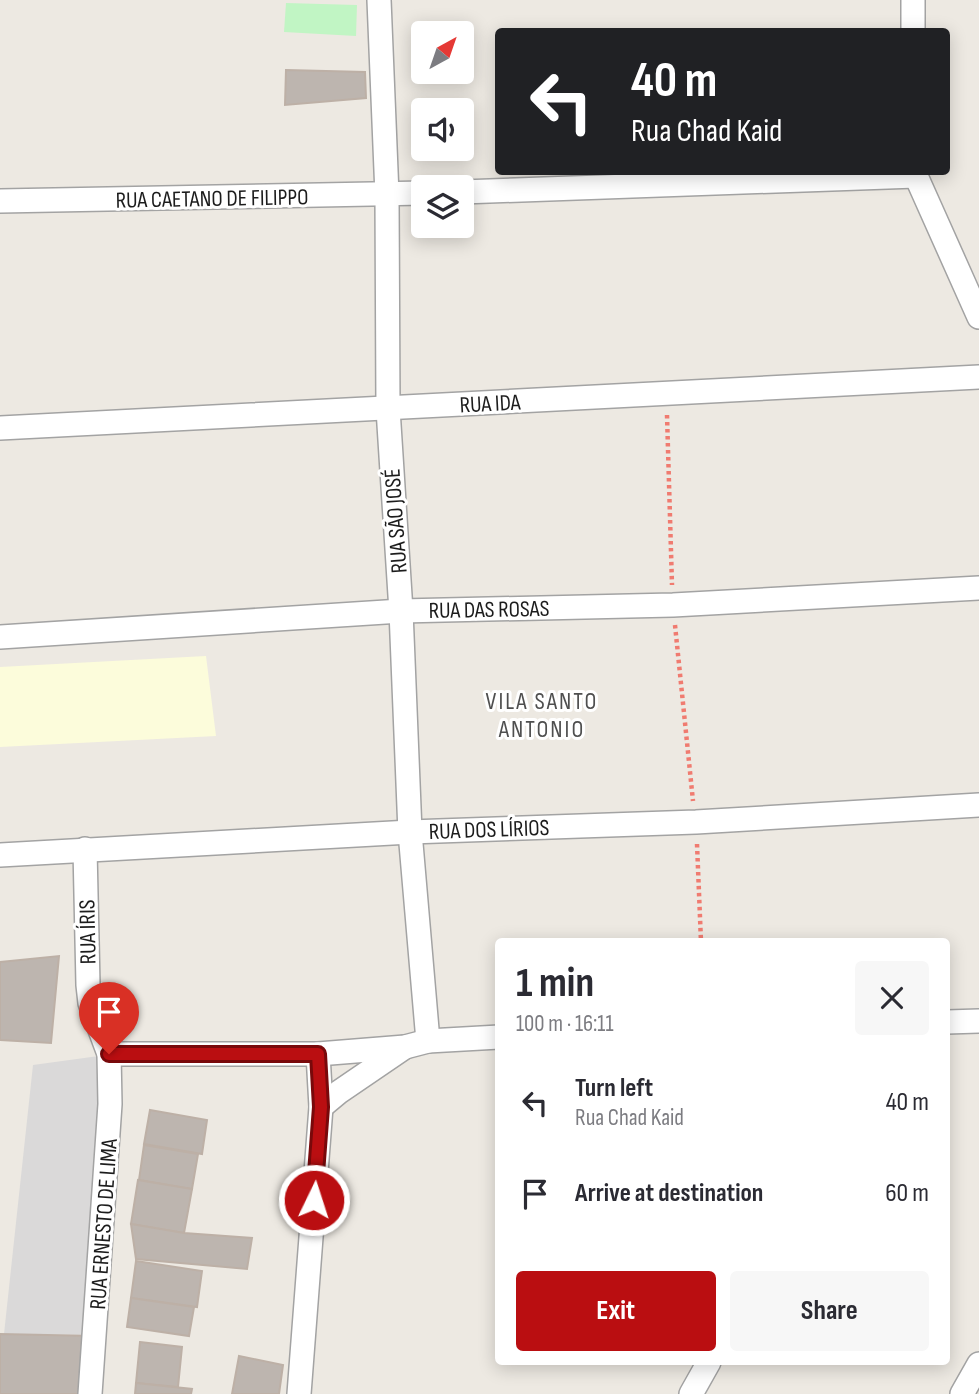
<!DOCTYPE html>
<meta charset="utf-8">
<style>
:root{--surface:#fff;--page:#f7f7f7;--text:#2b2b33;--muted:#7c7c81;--accent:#ba0e11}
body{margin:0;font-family:"Sofia Sans Condensed",sans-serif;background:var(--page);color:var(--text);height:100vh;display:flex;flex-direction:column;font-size:26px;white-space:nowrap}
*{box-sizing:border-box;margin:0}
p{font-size:23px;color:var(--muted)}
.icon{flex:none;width:38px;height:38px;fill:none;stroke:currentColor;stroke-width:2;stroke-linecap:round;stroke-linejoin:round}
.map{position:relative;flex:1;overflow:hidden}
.drawer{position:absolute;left:495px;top:938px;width:455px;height:427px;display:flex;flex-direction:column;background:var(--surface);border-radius:7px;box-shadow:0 4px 18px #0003}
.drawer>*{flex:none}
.top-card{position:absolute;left:495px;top:28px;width:455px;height:147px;border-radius:7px;box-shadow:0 4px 18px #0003;background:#202124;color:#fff;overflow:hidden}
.needle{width:46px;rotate:40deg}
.fabs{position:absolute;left:411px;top:21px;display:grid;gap:14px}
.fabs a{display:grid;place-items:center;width:63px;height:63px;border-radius:7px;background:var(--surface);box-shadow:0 4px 18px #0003;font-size:35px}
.pin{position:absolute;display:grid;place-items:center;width:60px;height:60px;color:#fff;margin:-72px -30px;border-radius:50% 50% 50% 0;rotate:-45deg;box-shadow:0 0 7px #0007}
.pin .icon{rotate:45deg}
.me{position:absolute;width:77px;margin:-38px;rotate:4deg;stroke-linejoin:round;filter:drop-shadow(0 0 5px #0008)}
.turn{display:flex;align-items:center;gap:24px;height:147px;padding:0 21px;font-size:32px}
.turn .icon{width:91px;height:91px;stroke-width:2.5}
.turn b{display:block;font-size:49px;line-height:60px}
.round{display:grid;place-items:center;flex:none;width:74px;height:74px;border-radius:7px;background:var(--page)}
.overview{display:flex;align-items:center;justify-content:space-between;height:119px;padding:0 21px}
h1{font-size:42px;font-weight:700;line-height:52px}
.button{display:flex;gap:14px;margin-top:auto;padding:14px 21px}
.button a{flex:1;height:80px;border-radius:7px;background:var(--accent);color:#fff;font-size:28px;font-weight:700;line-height:80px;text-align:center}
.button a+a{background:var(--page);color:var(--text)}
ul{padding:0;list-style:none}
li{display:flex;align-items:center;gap:21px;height:91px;padding:0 21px}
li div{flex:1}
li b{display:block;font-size:26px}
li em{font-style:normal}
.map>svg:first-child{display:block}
.residential{fill:#dad9d9}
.education{fill:#fcfcdb}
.park{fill:#c1f5c4}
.building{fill:#bdb5af;stroke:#bdb0a6;stroke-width:2}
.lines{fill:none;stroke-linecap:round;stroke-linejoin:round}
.minor-casing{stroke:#a3a3a3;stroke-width:26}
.path{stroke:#f07b70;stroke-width:4.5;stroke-dasharray:3.5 3.5;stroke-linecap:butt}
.minor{stroke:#fff;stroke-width:23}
.route-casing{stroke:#79090b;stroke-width:18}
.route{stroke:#ba0e11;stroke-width:12}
.labels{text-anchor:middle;stroke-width:6;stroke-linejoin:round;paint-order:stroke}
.street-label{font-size:23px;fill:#1c1c1c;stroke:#fff}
.neighbourhood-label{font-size:24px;letter-spacing:2px;fill:#4f4f4f;stroke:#fff}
</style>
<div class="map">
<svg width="979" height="1394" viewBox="0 0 979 1394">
<rect width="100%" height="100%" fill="#ede9e2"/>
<path class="residential" d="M 106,1055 L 93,1335 L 4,1334 L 33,1065 Z"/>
<path class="education" d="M 206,656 L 216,736 L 0,747 L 0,667 Z"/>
<path class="park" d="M 286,3 L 357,5 L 356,36 L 284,32 Z"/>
<g class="building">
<path d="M 286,70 L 365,72 L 366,98 L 285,105 Z"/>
<path d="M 59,956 L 51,1043 L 0,1040 L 0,962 Z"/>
<path d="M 150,1110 L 207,1120 L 202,1154 L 144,1144 Z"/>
<path d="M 144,1145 L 198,1154 L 192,1189 L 139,1180 Z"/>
<path d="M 138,1180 L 192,1189 L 184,1233 L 131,1224 Z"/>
<path d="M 131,1224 L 184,1233 L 252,1238 L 247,1269 L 136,1259 Z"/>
<path d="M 136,1261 L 202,1271 L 197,1307 L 131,1298 Z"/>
<path d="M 131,1298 L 194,1307 L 189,1336 L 127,1327 Z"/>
<path d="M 0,1334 L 94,1336 L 88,1394 L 0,1394 Z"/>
<path d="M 140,1342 L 182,1347 L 178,1387 L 136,1383 Z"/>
<path d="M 239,1356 L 283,1365 L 279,1394 L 232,1394 Z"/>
<path d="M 136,1383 L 192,1389 L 191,1394 L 135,1394 Z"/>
</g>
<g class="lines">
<defs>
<g id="minor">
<path d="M 379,0 L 387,195 L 388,409 L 401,611 L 410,832 L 428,1041"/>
<path d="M 913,0 L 913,32"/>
<path d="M 916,172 L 916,176 L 979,317"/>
<path d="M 462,192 L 916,176"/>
<path d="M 0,201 L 424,193"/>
<path d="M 0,428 L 979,377"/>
<path d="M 0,637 L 401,611 L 673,605 L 979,588"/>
<path d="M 85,849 L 88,985 L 90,1003 L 109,1054 L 110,1104 L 90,1394"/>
<path d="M 0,855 L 410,832 L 696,822 L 979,805"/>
<path d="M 947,1022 L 979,1021"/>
<path d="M 109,1054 L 318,1054 L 405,1047 L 428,1041 L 499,1037"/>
<path d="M 321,1107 L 339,1092 L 405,1047"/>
<path d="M 299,1394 L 321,1107 L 318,1054"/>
<path d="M 691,1394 L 709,1362"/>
<path d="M 962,1394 L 979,1364"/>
</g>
</defs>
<use href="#minor" class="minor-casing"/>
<g class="path">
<path d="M 667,415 L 672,585"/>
<path d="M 675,625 L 693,801"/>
<path d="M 697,844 L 701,942"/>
</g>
<use href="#minor" class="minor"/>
</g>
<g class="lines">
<defs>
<path id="route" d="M 109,1054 L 318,1054 L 321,1107 L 314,1200"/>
</defs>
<use href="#route" class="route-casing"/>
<use href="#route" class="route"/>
</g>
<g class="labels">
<g class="street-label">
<text transform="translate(212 198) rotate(-1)" y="8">RUA CAETANO DE FILIPPO</text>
<text transform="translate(490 403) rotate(-3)" y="8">RUA IDA</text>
<text transform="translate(395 521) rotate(-94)" y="8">RUA SÃO JOSÉ</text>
<text transform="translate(489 609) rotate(-1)" y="8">RUA DAS ROSAS</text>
<text transform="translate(489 829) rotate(-2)" y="8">RUA DOS LÍRIOS</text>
<text transform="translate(87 932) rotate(-91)" y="8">RUA ÍRIS</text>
<text transform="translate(103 1224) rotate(-86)" y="8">RUA ERNESTO DE LIMA</text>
</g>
<g class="neighbourhood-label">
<text x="542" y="709">VILA SANTO<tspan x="542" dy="28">ANTONIO</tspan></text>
</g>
</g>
</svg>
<div class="fabs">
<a><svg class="needle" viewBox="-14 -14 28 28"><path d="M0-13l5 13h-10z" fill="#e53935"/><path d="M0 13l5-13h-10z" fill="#7c7c81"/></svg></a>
<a><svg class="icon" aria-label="sound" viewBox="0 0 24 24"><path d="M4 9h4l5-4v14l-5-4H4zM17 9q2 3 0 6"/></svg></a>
<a><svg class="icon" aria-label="layers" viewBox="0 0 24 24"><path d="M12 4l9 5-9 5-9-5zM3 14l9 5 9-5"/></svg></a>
</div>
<div class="pin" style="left:109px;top:1054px;background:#d93025"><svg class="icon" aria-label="arrive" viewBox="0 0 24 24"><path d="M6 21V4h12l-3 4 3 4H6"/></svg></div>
<svg class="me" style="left:314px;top:1200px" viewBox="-20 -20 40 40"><circle r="17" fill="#ba0e11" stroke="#fff" stroke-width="3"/><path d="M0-11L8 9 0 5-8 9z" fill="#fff"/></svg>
<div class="top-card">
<div class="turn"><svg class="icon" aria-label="left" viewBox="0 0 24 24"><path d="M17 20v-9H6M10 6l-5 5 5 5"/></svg><div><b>40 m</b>Rua Chad Kaid</div></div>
</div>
<section class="drawer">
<div class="overview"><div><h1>1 min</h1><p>100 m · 16:11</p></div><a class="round"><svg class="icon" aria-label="close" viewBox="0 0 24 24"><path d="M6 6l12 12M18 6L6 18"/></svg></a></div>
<ul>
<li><svg class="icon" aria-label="left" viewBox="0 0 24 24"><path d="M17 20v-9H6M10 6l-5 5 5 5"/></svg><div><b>Turn left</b><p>Rua Chad Kaid</p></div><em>40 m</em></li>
<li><svg class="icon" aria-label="arrive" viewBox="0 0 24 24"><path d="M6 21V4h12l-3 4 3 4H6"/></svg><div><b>Arrive at destination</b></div><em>60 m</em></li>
</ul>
<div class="button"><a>Exit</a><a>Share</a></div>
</section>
</div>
